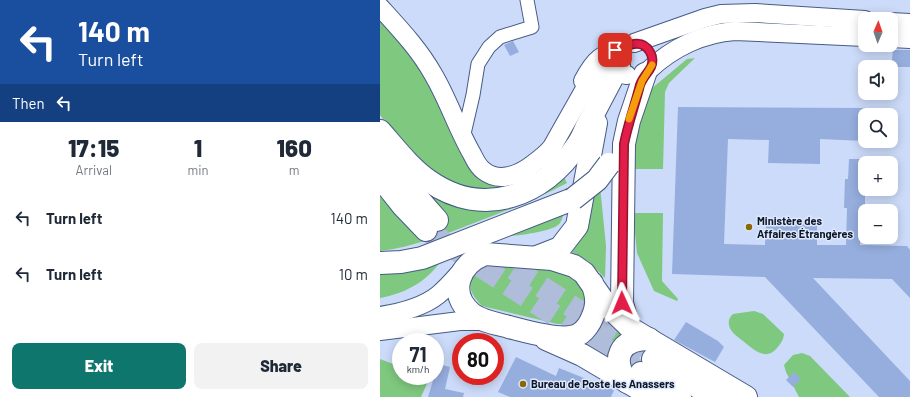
<!DOCTYPE html>
<meta charset="utf-8">
<style>
:root{--surface:#fff;--page:#f2f2f3;--text:#1f2937;--muted:#747a83;--accent:#0f766e}
body{margin:0;font-family:Barlow,sans-serif;background:var(--page);color:var(--text);height:100vh;display:flex;flex-direction:column;font-size:15px;white-space:nowrap}
*{box-sizing:border-box;margin:0}
p{font-size:13px;color:var(--muted)}
.icon{flex:none;width:22px;height:22px;fill:none;stroke:currentColor;stroke-width:2;stroke-linecap:round;stroke-linejoin:round}
.map{position:relative;flex:1;overflow:hidden}
.side{display:flex;flex-direction:column;background:var(--surface);width:380px}
.side>*{flex:none}
.top-card{background:#1a4fa0;color:#fff;overflow:hidden}
.needle{width:26px;rotate:2deg}
.buttons{position:absolute;left:478px;top:12px;display:grid;gap:8px}
.buttons a{display:grid;place-items:center;width:40px;height:40px;border-radius:8px;background:var(--surface);box-shadow:0 2px 10px #0003;font-size:20px}
.speed{position:absolute;left:12px;top:333px;display:flex;gap:8px;font-size:20px;font-weight:700;text-align:center}
.speed>*{display:grid;place-content:center;width:52px;height:52px;border-radius:50%;background:var(--surface);box-shadow:0 2px 10px #0003;line-height:1}
.speed small{font-size:10px;font-weight:400}
.speed .limit{border:6px solid #d22;background:#fff;color:#111}
.pin{position:absolute;display:grid;place-items:center;width:34px;height:34px;color:#fff;margin:-17px;border-radius:8px;box-shadow:0 2px 6px #0006}
.me{position:absolute;width:44px;margin:-22px;rotate:359deg;stroke-linejoin:round;filter:drop-shadow(0 0 3px #0008)}
.turn{display:flex;align-items:center;gap:14px;height:84px;padding:0 12px;font-size:18px}
.turn .icon{width:52px;height:52px;stroke-width:2.5}
.turn b{display:block;font-size:28px;line-height:34px}
.then{display:flex;align-items:center;height:38px;padding:0 12px;background:#0003;gap:8px;font-size:15px}
.eta{display:flex;justify-content:space-evenly;align-items:center;height:68px;text-align:center}
.eta b{font-size:24px;font-weight:800;line-height:28px}
.cta{display:flex;gap:8px;margin-top:auto;padding:8px 12px}
.cta a{flex:1;height:46px;border-radius:8px;background:var(--accent);color:#fff;font-size:16px;font-weight:800;line-height:46px;text-align:center}
.cta a+a{background:var(--page);color:var(--text)}
ul{padding:0;list-style:none}
li{display:flex;align-items:center;gap:12px;height:56px;padding:0 12px}
li div{flex:1}
li b{display:block;font-size:15px}
li em{font-style:normal}
main{display:flex;flex:1;min-height:0}
.map>svg:first-child{display:block}
.green{fill:#7fc87f}
.building{fill:#96aede}
.lines{fill:none;stroke-linecap:round;stroke-linejoin:round}
.highway-tunnel{stroke:#afbdda;stroke-width:22;stroke-dasharray:22 11;stroke-linecap:butt}
.street-casing{stroke:#475b86;stroke-width:15}
.secondary-casing{stroke:#475b86;stroke-width:20}
.highway-casing{stroke:#475b86;stroke-width:24}
.street{stroke:#fff;stroke-width:13}
.secondary{stroke:#fff;stroke-width:18}
.highway{stroke:#fff;stroke-width:22}
.highway-bridge-casing{stroke:#475b86;stroke-width:24;stroke-linecap:butt}
.highway-bridge{stroke:#fff;stroke-width:22}
.route-casing{stroke:#92132f;stroke-width:10}
.route{stroke:#e11d48;stroke-width:7}
.slow{stroke:#f59e0b;stroke-width:7}
.poi-dot{fill:#8b6706;stroke:#dee8fc;stroke-width:1.5}
.labels{text-anchor:middle;stroke-width:3;stroke-linejoin:round;paint-order:stroke}
.poi-label{font-size:11px;font-weight:bold;fill:#0d1627;stroke:#dee8fc;text-anchor:start}
</style>
<main>
<section class="side">
<div class="top-card">
<div class="turn"><svg class="icon" aria-label="left" viewBox="0 0 24 24"><path d="M17 20v-9H6M10 6l-5 5 5 5"/></svg><div><b>140 m</b>Turn left</div></div>
<div class="then">Then<svg class="icon" aria-label="left" viewBox="0 0 24 24"><path d="M17 20v-9H6M10 6l-5 5 5 5"/></svg></div>
</div>
<div class="eta">
<div><b>17:15</b><p>Arrival</p></div>
<div><b>1</b><p>min</p></div>
<div><b>160</b><p>m</p></div>
</div>
<ul>
<li><svg class="icon" aria-label="left" viewBox="0 0 24 24"><path d="M17 20v-9H6M10 6l-5 5 5 5"/></svg><div><b>Turn left</b></div><em>140 m</em></li>
<li><svg class="icon" aria-label="left" viewBox="0 0 24 24"><path d="M17 20v-9H6M10 6l-5 5 5 5"/></svg><div><b>Turn left</b></div><em>10 m</em></li>
</ul>
<div class="cta"><a>Exit</a><a>Share</a></div>
</section>
<div class="map">
<svg width="530" height="397" viewBox="0 0 530 397">
<rect width="100%" height="100%" fill="#ccdbf9"/>
<g class="green">
<path d="M 0,12 L 29,45 L 85,156 L 139,180 L 209,84 L 195,140 L 149,179 L 120,189 L 87,189 L 54,173 L 18,139 L 0,115 Z"/>
<path d="M 315,58 L 289,83 L 285,92 L 283,169 L 254,169 L 256,125 L 271,89 L 307,59 Z"/>
<path d="M 27,172 L 82,209 L 116,206 L 182,173 L 187,183 C 157,199 126,211 94,223 C 63,235 33,247 0,251 L 0,190 Z"/>
<path d="M 220,186 L 226,246 L 225,278 L 208,261 L 192,252 L 205,233 L 212,196 Z"/>
<path d="M 184,211 C 183,216 182,222 178,225 C 168,233 127,237 113,237 Z"/>
<path d="M 253,213 L 283,213 L 282,281 L 298,299 L 297,301 L 274,291 L 257,253 Z"/>
<path d="M 64,256 C 50,280 27,293 0,298 L 0,272 Z"/>
<path d="M 99,265 L 185,267 L 203,281 C 206,306 209,324 177,324 L 102,306 C 87,290 87,283 99,265 Z"/>
<path d="M 374,311 L 383,314 L 404,334 C 403,341 401,343 397,348 C 386,362 373,349 363,341 C 358,337 350,332 349,325 C 348,320 350,317 353,314 Z"/>
<path d="M 230,318 L 252,336 L 234,367 L 201,348 C 213,341 224,331 230,318 Z"/>
<path d="M 422,353 L 430,356 L 470,397 L 419,397 L 406,372 L 404,365 L 413,355 Z"/>
<path d="M 0,359 L 21,367 L 21,376 L 41,376 L 49,379 L 41,397 L 0,397 Z"/>
</g>
<g class="building">
<path d="M 133,41 L 139,52 L 130,56 L 124,45 Z"/>
<path d="M 513,50 L 530,50 L 530,67 L 511,67 Z"/>
<path d="M 298,107 L 485,108 L 484,141 L 440,139 L 440,164 L 388,163 L 389,140 L 348,139 L 344,244 L 385,245 L 386,223 L 437,223 L 437,245 L 466,245 L 467,208 L 464,208 L 465,179 L 468,179 L 469,159 L 483,159 L 482,179 L 485,179 L 485,208 L 481,208 L 480,245 L 527,246 L 530,250 L 530,298 L 512,279 L 433,278 L 530,381 L 530,397 L 499,397 L 385,277 L 292,274 Z"/>
<path d="M 306,322 L 338,341 L 344,347 L 335,362 L 294,340 Z"/>
<path d="M 136,357 L 176,376 L 179,368 L 234,390 L 231,397 L 130,397 L 118,392 Z"/>
<path d="M 58,364 L 70,367 L 65,389 L 84,393 L 83,397 L 48,397 Z"/>
<path d="M 414,372 L 421,379 L 413,387 L 406,380 Z"/>
</g>
<g class="lines">
<g class="highway-tunnel">
<path d="M 46,230 L 260,372"/>
<path d="M 106,251 L 273,359"/>
</g>
<defs>
<path id="street" d="M 83,138 L 93,95 L 98,64 L 109,47 L 120,37 L 152,27 L 147,0"/>
<g id="secondary">
<path d="M 0,7 C 19,28 39,49 53,74 C 68,99 77,128 92,154 C 95,160 98,167 104,171 C 118,182 136,176 149,167 C 157,161 166,155 172,147 L 211,78 C 221,68 234,73 247,75"/>
<path d="M 511,22 L 530,23"/>
<path d="M 511,38 L 530,39"/>
<path d="M 254,43 L 325,18 L 341,14 L 375,13 L 485,20"/>
<path d="M 269,70 C 292,48 323,33 355,31 L 485,37"/>
<path d="M 203,81 C 215,58 221,55 245,46"/>
<path d="M 0,316 C 19,313 43,307 58,295 C 68,287 76,277 84,268"/>
<path d="M 0,331 L 80,321 L 109,321"/>
</g>
<g id="highway">
<path d="M 0,131 C 15,148 30,168 49,181 C 103,219 164,196 198,144 C 203,137 205,129 209,122 C 219,103 229,84 239,65"/>
<path d="M 3,150 C 18,176 37,198 57,220"/>
<path d="M 0,177 L 23,206 L 46,230"/>
<path d="M 157,257 L 180,248 L 197,226 L 216,123"/>
<path d="M 0,263 L 21,262 L 42,258 L 193,199"/>
<path d="M 212,283 C 217,296 218,305 212,318 C 210,323 205,330 201,333 C 187,344 145,331 129,327 C 118,324 101,321 92,314 C 67,293 79,264 105,254 L 172,259 L 194,266 L 204,273 L 225,303 L 253,330 L 366,397"/>
<path d="M 248,325 L 242,303 L 244,144 L 249,121 L 265,74"/>
<path d="M 166,339 L 202,355 L 273,397"/>
<path d="M 273,359 L 334,397"/>
<path d="M 261,373 L 300,397"/>
<path d="M 247,382 C 231,359 239,339 269,339"/>
</g>
</defs>
<use href="#street" class="street-casing"/>
<use href="#secondary" class="secondary-casing"/>
<use href="#highway" class="highway-casing"/>
<use href="#street" class="street"/>
<use href="#secondary" class="secondary"/>
<use href="#highway" class="highway"/>
<defs>
<path id="highway-bridge" d="M 193,199 L 217,180 L 229,164"/>
</defs>
<use href="#highway-bridge" class="highway-bridge-casing"/>
<use href="#highway-bridge" class="highway-bridge"/>
</g>
<g class="lines">
<defs>
<path id="route" d="M 235,50 C 247,46 262,37 270,52 C 273,57 273,62 271,67 C 268,73 263,77 260,85 C 255,105 248,124 244,144 L 242,303"/>
</defs>
<use href="#route" class="route-casing"/>
<use href="#route" class="route"/>
<path class="slow" d="M 249,119 L 262,81 L 272,65"/>
</g>
<g class="poi-dot">
<circle cx="369" cy="227" r="4"/>
<circle cx="143" cy="384" r="4"/>
</g>
<g class="labels">
<g class="poi-label">
<text x="377" y="225">Ministère des<tspan x="377" dy="13">Affaires Étrangères</tspan></text>
<text x="151" y="388">Bureau de Poste les Anassers</text>
</g>
</g>
</svg>
<div class="buttons">
<a><svg class="needle" viewBox="-14 -14 28 28"><path d="M0-13l5 13h-10z" fill="#e53935"/><path d="M0 13l5-13h-10z" fill="#747a83"/></svg></a>
<a><svg class="icon" aria-label="sound" viewBox="0 0 24 24"><path d="M4 9h4l5-4v14l-5-4H4zM17 9q2 3 0 6"/></svg></a>
<a><svg class="icon" aria-label="search" viewBox="0 0 24 24"><circle cx="10" cy="10" r="6"/><path d="M15 15l6 6"/></svg></a>
<a>+</a>
<a>−</a>
</div>
<div class="speed"><div>71<small>km/h</small></div><div class="limit">80</div></div>
<div class="pin" style="left:235px;top:50px;background:#d93025"><svg class="icon" aria-label="arrive" viewBox="0 0 24 24"><path d="M6 21V4h12l-3 4 3 4H6"/></svg></div>
<svg class="me" style="left:242px;top:303px" viewBox="-20 -20 40 40"><path d="M0-17L14 15 0 8-14 15z" fill="#e11d48" stroke="#fff" stroke-width="4"/></svg>
</div>
</main>
